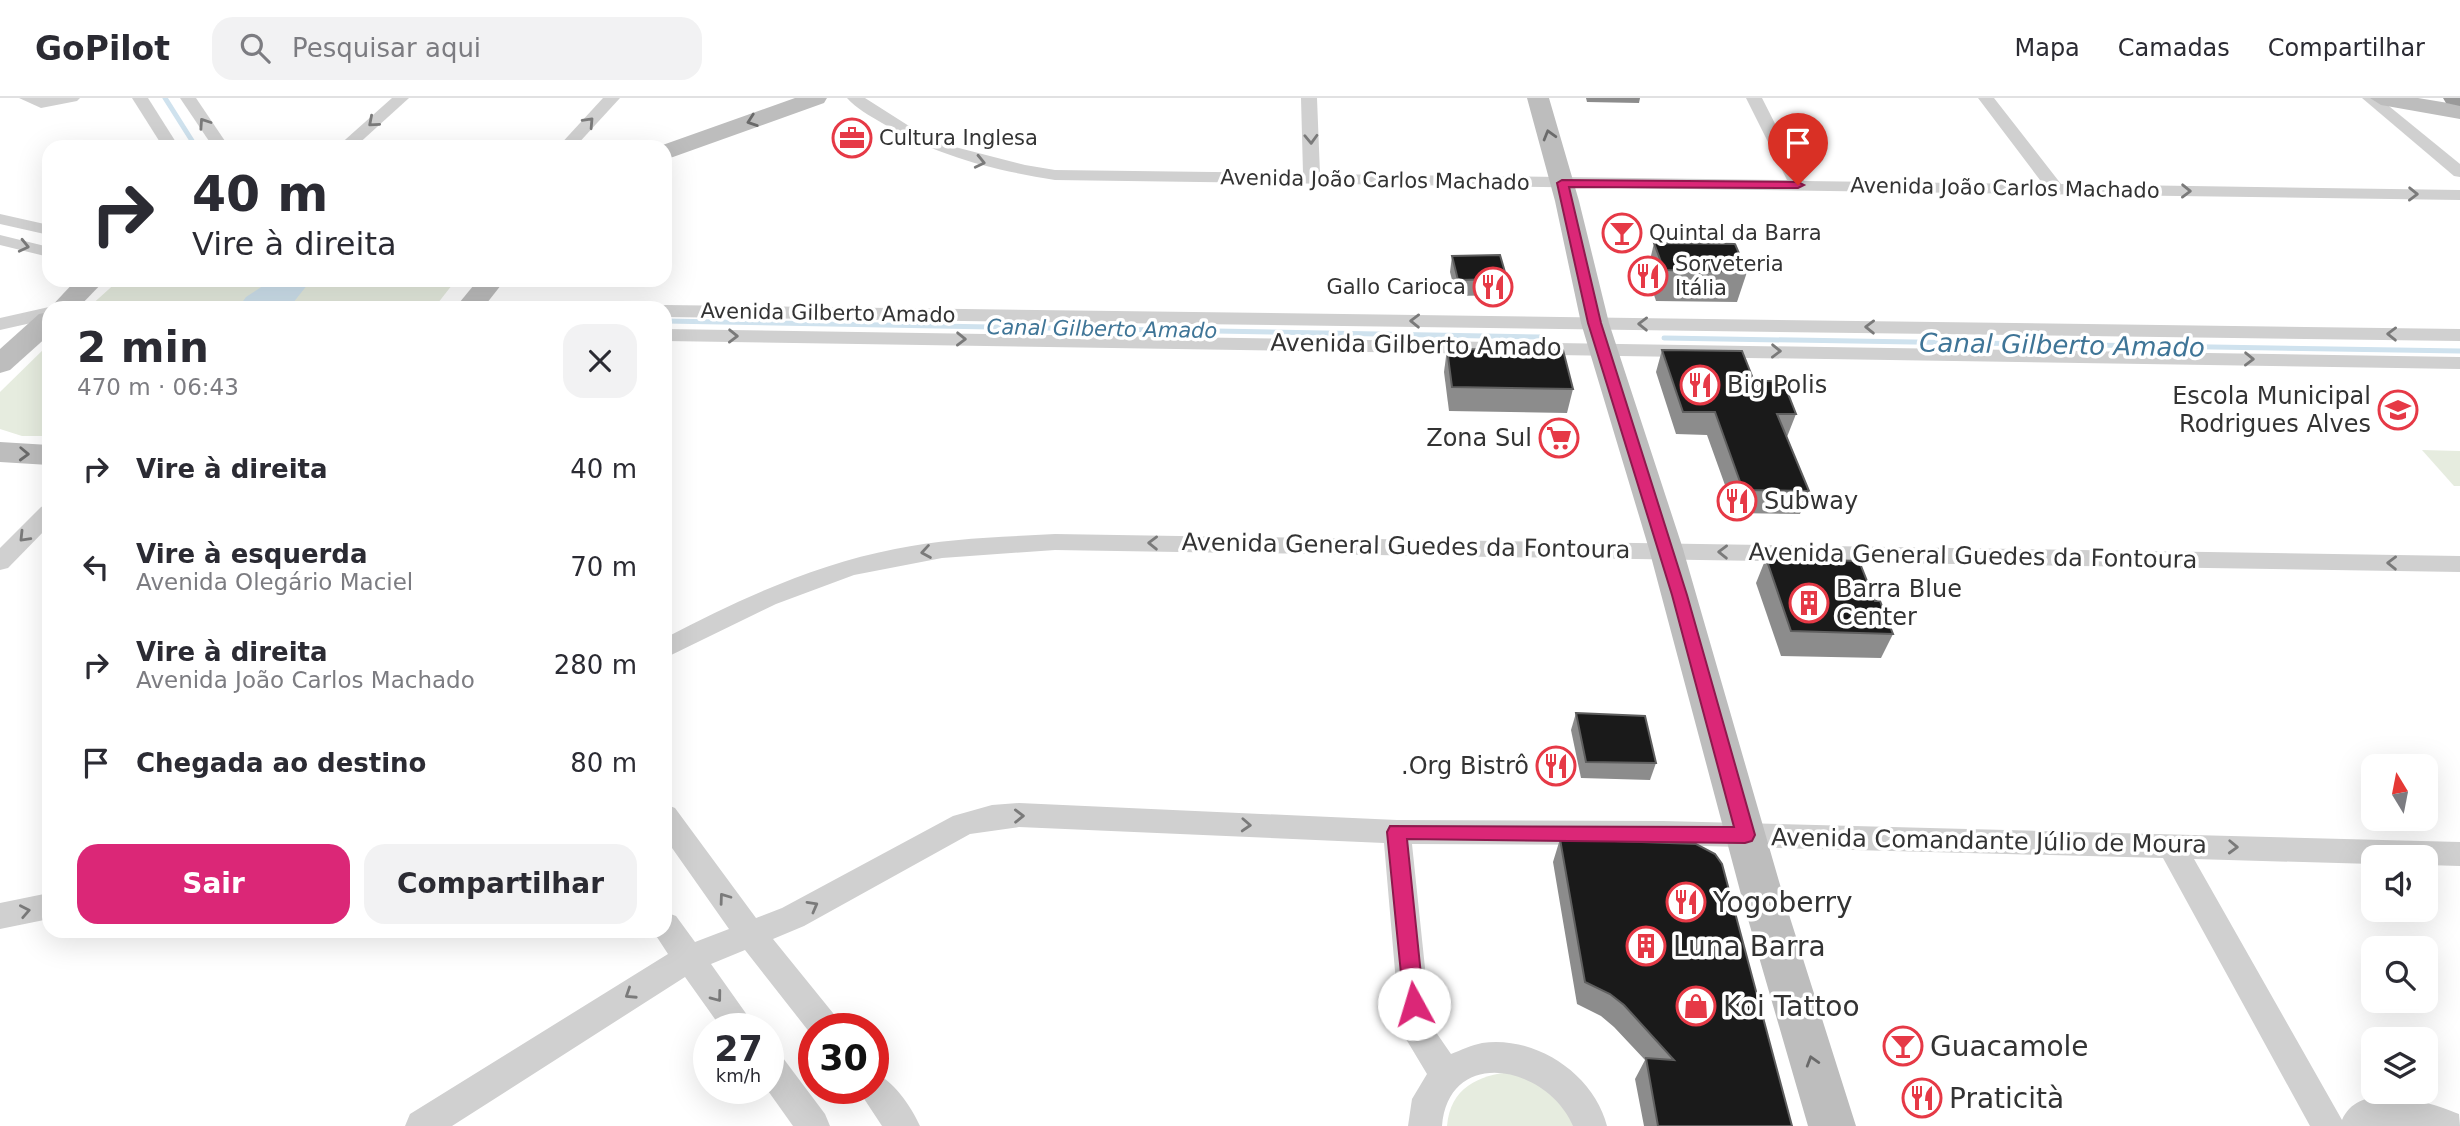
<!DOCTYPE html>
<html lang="pt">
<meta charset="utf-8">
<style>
:root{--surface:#fff;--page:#f2f2f3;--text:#2b2b33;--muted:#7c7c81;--line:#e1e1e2;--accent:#db2777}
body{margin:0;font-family:"DejaVu Sans",sans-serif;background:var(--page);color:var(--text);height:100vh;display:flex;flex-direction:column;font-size:26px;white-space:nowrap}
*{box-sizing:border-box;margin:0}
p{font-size:23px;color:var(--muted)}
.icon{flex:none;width:38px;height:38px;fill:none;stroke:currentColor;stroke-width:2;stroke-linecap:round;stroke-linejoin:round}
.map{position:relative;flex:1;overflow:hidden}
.sheet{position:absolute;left:42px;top:203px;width:630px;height:637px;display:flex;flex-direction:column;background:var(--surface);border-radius:21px;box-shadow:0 7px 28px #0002}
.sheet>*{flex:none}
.hud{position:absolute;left:42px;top:42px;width:630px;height:147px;border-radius:21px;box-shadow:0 7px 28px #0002;background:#fff;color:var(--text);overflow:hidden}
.needle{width:46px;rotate:350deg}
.controls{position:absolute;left:2361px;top:656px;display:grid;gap:14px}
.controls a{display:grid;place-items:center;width:77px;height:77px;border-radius:14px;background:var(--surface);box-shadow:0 7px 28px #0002;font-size:35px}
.speed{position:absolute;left:693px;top:915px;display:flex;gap:14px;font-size:35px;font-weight:700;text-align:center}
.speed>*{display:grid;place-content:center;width:91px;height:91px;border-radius:50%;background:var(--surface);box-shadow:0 7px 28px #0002;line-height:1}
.speed small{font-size:18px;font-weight:400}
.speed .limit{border:10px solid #d22;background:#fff;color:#111}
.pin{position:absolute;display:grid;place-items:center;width:60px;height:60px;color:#fff;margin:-72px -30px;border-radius:50% 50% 50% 0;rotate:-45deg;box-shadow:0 0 7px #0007}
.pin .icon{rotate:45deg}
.me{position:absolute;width:77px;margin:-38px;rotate:354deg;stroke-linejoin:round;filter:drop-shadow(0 0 5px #0008)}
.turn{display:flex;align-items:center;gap:24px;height:147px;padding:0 35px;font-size:32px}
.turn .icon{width:91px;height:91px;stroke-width:2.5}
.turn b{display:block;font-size:49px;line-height:60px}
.round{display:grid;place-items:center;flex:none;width:74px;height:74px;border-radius:21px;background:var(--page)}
.head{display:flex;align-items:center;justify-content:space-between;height:119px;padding:0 35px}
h1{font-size:42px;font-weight:800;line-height:52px}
.primary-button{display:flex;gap:14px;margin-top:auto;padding:14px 35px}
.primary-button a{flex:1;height:80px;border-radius:21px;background:var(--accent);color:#fff;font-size:28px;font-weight:800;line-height:80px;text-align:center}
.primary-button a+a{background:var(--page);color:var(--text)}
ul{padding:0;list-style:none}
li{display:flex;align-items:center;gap:21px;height:98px;padding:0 35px}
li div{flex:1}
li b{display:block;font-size:26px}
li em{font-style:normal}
header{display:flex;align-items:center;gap:42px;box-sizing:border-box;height:98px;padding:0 35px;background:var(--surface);border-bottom:2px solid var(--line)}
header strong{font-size:33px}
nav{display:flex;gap:38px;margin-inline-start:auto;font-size:24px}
.search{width:490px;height:63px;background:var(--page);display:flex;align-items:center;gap:18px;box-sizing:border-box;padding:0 24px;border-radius:21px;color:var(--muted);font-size:26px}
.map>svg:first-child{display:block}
.green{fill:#e6ecdf}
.water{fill:#cfe2ee}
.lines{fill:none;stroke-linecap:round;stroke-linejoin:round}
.stream{stroke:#cfe2ee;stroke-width:5}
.street{fill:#d0d0d0;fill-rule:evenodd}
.secondary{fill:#bdbdbd;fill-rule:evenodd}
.highway{fill:#9a9a9a;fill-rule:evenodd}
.wall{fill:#8c8c8c}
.building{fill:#1a1a1a;stroke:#5f5f5f;stroke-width:2}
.oneway{stroke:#6a6a6a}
.oneway2{stroke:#7a7a7a}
.route{fill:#db2777;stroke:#8e194d;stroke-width:2}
.labels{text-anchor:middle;stroke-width:7;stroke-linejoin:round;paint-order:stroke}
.far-poi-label{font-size:21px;fill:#333;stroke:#fff;text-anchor:start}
.far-street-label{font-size:21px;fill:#333;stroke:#fff}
.far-water-label{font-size:21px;font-style:italic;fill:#3f7597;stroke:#fff}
.street-label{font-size:24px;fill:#333;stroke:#fff}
.poi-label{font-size:24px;fill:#333;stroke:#fff;text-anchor:start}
.water-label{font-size:26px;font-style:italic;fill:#3f7597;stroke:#fff}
.near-poi-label{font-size:28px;fill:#333;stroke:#fff;text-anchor:start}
</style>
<header>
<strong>GoPilot</strong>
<div class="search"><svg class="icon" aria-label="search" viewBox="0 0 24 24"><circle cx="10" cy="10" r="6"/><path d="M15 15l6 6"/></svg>Pesquisar aqui</div>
<nav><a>Mapa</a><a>Camadas</a><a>Compartilhar</a></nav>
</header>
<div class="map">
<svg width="2460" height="1028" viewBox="0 0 2460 1028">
<rect width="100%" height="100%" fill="#fff"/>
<g class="green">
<path d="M 119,182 L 456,182 L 434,210 L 88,210 Z"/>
<path d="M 49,246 L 49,338 L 22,338 L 0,331 L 0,294 Z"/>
<path d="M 2422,352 L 2460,353 L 2460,388 L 2454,388 Z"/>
<path d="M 1512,974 L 1555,994 L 1577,1028 L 1447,1028 C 1450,990 1478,977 1512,974 Z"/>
</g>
<path class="water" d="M 272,182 L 308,182 L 308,186 L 289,210 L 238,210 L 246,199 Z"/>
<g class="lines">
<g class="stream">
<path d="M 165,0 L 196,49"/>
<path d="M 665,223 L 1540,239"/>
<path d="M 1664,240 L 2460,253"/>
</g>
<g class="street">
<path d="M 19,0 L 80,0 L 77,3 L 41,10 Z"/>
<path d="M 132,0 L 148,0 L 179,49 L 163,49 Z"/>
<path d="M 180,0 L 196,0 L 229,49 L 213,49 Z"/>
<path d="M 392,0 L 409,0 L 355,49 L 337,49 Z"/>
<path d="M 603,0 L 620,0 L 575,49 L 558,49 Z"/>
<path d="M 847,0 L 865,0 L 909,28 L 955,49 L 1025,67 L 1055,72 L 1303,75 L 1301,0 L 1317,0 L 1320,76 L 1787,82 L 1746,0 L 1762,0 L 1804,83 L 2043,86 L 1978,0 L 1994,0 L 2061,86 L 2460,92 L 2460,102 L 1055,82 C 993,72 936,58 882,25 C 870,18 856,10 847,0 Z"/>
<path d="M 2362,0 L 2379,0 L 2460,66 L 2460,79 L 2454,78 Z"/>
<path d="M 0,116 L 49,127 L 49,137 L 0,126 Z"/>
<path d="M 0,137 L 49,149 L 49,159 L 0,147 Z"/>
<path d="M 470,203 L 505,204 L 515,210 L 460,209 Z"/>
<path d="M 665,207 L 2460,231 L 2460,243 L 665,219 L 665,210 L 657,210 Z"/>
<path d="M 49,209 L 52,210 L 49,210 L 49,221 L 0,232 L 0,220 Z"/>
<path d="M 665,231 L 2460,259 L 2460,271 L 665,243 Z"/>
<path d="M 49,406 L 49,428 L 8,470 L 0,472 L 0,450 L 41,409 Z"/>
<path d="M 1055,436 L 2460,458 L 2460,474 L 1055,452 L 942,460 L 854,477 L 776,506 L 665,560 L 665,540 C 738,502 813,467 895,451 C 947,440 1001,439 1055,436 Z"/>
<path d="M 1019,705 L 1397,722 L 1663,723 L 2460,744 L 2460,768 L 2426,767 L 2426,760 L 2373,760 L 2373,766 L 2194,761 L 2342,1022 C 2360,980 2429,1004 2459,1016 L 2460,1028 L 2310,1028 L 2163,760 L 1663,747 L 1412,746 L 1431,927 L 1451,956 C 1461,952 1472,947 1482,945 C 1535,937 1594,976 1607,1028 L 1573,1028 C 1548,968 1449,947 1442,1028 L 1408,1028 L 1412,1001 L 1427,976 L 1400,931 L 1384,745 L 1019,729 L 970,736 L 804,828 L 773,841 L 837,920 L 842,931 L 814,931 L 814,940 L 745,852 L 711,866 L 757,931 L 722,931 L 685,879 L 452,1028 L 405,1028 L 410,1016 L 668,856 L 653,833 L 665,833 L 665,814 L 676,818 L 695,844 L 729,831 L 665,740 L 665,706 L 675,710 L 756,820 L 782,810 L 953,718 L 992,707 Z"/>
<path d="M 49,795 L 49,821 L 0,831 L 0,805 Z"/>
<path d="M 768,952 L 780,956 L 825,1016 L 830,1028 L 793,1028 L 766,990 L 768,990 Z"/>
<path d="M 873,974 C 893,982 911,1008 920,1028 L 882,1028 L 857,990 L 873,990 Z"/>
</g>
<g class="secondary">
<path d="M 795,0 L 827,0 L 824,5 L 673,59 L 665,61 L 665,49 L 657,49 Z"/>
<path d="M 1527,0 L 1549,0 L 1579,103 L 1609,225 L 1683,451 L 1785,804 L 1856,1028 L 1808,1028 L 1743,804 L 1649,451 L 1581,225 L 1555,103 Z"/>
<path d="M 2370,0 L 2418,0 L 2460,7 L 2460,21 L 2381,7 Z"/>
<path d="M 76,182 L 105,182 L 78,210 L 49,211 Z"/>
<path d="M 478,182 L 505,182 L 483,210 L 455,210 Z"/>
<path d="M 49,214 L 49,237 L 10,272 L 0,275 L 0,251 L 39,216 Z"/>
<path d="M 0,344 L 49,347 L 49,367 L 0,364 Z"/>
</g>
<path class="highway" d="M 2443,0 L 2460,0 L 2460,8 L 2446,5 Z"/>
</g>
<g class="wall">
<path d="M 1586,0 L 1640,0 L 1639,5 L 1587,4 Z"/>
<path d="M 1654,145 L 1747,174 L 1737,204 L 1656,203 L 1647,175 Z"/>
<path d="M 1452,158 L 1507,181 L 1505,197 L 1456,198 L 1450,174 Z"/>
<path d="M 1447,251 L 1573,291 L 1567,315 L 1449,313 L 1444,274 Z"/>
<path d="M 1662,252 L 1754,283 L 1796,316 L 1787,339 L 1809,393 L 1800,416 L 1735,415 L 1707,337 L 1676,336 L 1656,274 Z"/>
<path d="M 1766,460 L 1875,503 L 1893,536 L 1881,560 L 1781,558 L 1756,485 Z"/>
<path d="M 1576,615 L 1656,665 L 1650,682 L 1581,680 L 1571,632 Z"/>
<path d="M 1560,741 L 1792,1028 L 1644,1028 L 1635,981 L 1645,962 L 1614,929 L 1601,918 L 1577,906 L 1553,764 Z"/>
</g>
<g class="building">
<path d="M 1654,145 L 1735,146 L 1747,174 L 1664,172 Z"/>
<path d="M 1500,157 L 1507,181 L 1458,182 L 1452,158 Z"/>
<path d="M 1447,251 L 1563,252 L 1573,291 L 1452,289 Z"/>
<path d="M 1662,252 L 1742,253 L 1754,283 L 1783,283 L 1796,316 L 1777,316 L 1809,393 L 1743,392 L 1715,314 L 1683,314 Z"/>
<path d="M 1766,460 L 1859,463 L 1875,503 L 1880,503 L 1893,536 L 1791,533 Z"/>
<path d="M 1576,615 L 1645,618 L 1656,665 L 1586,664 Z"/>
<path d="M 1560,741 L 1696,746 L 1715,756 L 1722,766 L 1792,1028 L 1658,1028 L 1646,960 L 1674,962 L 1624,907 L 1610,896 L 1585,884 Z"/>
</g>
<defs><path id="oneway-chevron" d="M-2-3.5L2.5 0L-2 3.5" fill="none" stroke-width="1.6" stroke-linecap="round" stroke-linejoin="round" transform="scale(1.75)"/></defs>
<g class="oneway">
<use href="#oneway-chevron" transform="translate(752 23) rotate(161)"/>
<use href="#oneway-chevron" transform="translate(1549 37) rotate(-106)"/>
<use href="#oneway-chevron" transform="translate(24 356) rotate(2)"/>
<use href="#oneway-chevron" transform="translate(1812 963) rotate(-107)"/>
</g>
<g class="oneway2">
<use href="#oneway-chevron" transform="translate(373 24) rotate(139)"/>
<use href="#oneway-chevron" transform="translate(589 24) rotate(-47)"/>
<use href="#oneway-chevron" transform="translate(204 25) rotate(-124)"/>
<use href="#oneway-chevron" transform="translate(1311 41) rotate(88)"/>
<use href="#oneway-chevron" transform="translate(980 64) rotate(13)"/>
<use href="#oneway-chevron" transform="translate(2186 93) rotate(1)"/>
<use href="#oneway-chevron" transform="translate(2413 96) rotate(1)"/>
<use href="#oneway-chevron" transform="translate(24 148) rotate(13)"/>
<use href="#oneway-chevron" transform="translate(1415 223) rotate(-179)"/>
<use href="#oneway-chevron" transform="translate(1643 226) rotate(-179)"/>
<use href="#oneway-chevron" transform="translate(1870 229) rotate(-179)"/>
<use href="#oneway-chevron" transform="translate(2392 236) rotate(-179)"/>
<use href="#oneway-chevron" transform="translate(733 238) rotate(1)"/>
<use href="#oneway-chevron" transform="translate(961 241) rotate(1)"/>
<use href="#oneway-chevron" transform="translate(1776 253) rotate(1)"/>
<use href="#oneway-chevron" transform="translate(2249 261) rotate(1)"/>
<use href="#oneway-chevron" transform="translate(24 439) rotate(134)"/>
<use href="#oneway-chevron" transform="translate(1153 445) rotate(-179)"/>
<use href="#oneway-chevron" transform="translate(926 454) rotate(171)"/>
<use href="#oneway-chevron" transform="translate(1723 454) rotate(-179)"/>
<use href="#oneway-chevron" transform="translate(2392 465) rotate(-179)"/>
<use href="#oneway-chevron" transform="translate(1019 718) rotate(-1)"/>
<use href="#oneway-chevron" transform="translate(1246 727) rotate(3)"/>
<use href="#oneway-chevron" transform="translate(2233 749) rotate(2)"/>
<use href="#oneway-chevron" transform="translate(724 800) rotate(-126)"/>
<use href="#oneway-chevron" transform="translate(813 808) rotate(-29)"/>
<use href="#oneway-chevron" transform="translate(25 813) rotate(-11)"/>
<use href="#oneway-chevron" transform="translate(630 896) rotate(147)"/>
<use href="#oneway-chevron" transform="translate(717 899) rotate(53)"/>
</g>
<path class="route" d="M 1562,82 L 1798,84 L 1804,87 L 1798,90 L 1569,89 L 1601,225 L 1687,497 L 1755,737 L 1752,743 L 1745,745 L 1407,741 L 1424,906 L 1421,913 L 1414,916 L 1407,913 L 1404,906 L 1387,734 L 1390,728 L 1734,729 L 1672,497 L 1588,225 L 1557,85 Z"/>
<defs>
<symbol id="office-ring" viewBox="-11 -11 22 22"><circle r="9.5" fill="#fff" stroke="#e63946" stroke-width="1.5"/><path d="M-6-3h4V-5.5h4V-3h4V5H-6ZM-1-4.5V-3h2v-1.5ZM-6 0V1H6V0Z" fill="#e63946"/></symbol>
<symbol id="bar-ring" viewBox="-11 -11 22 22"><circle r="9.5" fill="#fff" stroke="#e63946" stroke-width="1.5"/><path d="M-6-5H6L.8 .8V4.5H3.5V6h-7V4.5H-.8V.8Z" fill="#e63946"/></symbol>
<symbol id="restaurant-ring" viewBox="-11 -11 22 22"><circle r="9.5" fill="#fff" stroke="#e63946" stroke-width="1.5"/><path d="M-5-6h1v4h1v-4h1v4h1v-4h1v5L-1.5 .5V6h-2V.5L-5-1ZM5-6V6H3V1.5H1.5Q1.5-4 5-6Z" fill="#e63946"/></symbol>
<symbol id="school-ring" viewBox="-11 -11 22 22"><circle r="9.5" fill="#fff" stroke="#e63946" stroke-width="1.5"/><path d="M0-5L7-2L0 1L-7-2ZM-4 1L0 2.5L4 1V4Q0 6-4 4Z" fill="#e63946"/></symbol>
<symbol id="supermarket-ring" viewBox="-11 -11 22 22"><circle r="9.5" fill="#fff" stroke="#e63946" stroke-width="1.5"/><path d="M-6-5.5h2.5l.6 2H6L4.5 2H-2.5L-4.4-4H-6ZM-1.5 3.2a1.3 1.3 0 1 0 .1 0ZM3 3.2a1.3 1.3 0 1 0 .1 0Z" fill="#e63946"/></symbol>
<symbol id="building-ring" viewBox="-11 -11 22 22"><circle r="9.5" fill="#fff" stroke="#e63946" stroke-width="1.5"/><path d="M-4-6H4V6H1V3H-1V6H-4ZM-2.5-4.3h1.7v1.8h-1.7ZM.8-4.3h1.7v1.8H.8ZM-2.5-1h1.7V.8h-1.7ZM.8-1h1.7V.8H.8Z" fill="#e63946"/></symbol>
<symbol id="shop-ring" viewBox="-11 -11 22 22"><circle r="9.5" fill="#fff" stroke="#e63946" stroke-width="1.5"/><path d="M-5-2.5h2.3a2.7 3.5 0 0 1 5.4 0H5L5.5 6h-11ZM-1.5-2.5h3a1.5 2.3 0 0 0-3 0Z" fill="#e63946"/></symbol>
</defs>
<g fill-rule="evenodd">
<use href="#office-ring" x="830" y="18" width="44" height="44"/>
<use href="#bar-ring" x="1600" y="113" width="44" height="44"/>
<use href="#restaurant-ring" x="1626" y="156" width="44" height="44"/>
<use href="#restaurant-ring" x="1471" y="167" width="44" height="44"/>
<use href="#restaurant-ring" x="1678" y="265" width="44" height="44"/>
<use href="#school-ring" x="2376" y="290" width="44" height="44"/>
<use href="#supermarket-ring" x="1537" y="318" width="44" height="44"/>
<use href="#restaurant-ring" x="1715" y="381" width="44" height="44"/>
<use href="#building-ring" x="1787" y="483" width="44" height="44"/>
<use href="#restaurant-ring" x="1534" y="646" width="44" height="44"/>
<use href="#restaurant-ring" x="1664" y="782" width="44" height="44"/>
<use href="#building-ring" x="1624" y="826" width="44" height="44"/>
<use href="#shop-ring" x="1674" y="886" width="44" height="44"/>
<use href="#bar-ring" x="1881" y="926" width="44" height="44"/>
<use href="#restaurant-ring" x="1900" y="978" width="44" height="44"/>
</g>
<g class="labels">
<g class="far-poi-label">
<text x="879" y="47">Cultura Inglesa</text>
<text x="1649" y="142">Quintal da Barra</text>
<text x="1675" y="173">Sorveteria<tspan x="1675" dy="24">Itália</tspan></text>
<text x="1466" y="196" text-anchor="end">Gallo Carioca</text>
</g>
<g class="far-street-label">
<text transform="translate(1375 82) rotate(1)" y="7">Avenida João Carlos Machado</text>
<text transform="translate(2005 90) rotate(1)" y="7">Avenida João Carlos Machado</text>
<text transform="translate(828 215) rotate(1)" y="7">Avenida Gilberto Amado</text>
</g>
<g class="far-water-label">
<text transform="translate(1102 231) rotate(1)" y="7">Canal Gilberto Amado</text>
</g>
<g class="street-label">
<text transform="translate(1416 247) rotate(1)" y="8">Avenida Gilberto Amado</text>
<text transform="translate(1406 448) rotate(1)" y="8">Avenida General Guedes da Fontoura</text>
<text transform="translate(1973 458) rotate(1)" y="8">Avenida General Guedes da Fontoura</text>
<text transform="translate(1989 743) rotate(1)" y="8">Avenida Comandante Júlio de Moura</text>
</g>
<g class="poi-label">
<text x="1727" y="295">Big Polis</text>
<text x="2371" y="306" text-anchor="end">Escola Municipal<tspan x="2371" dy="28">Rodrigues Alves</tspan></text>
<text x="1532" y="348" text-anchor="end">Zona Sul</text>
<text x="1764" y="411">Subway</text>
<text x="1836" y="499">Barra Blue<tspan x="1836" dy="28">Center</tspan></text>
<text x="1529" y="676" text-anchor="end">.Org Bistrô</text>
</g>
<g class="water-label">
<text transform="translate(2062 247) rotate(1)" y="9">Canal Gilberto Amado</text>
</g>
<g class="near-poi-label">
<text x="1713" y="814">Yogoberry</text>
<text x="1673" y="858">Luna Barra</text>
<text x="1723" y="918">Koi Tattoo</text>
<text x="1930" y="958">Guacamole</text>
<text x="1949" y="1010">Praticità</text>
</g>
</g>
</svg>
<div class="controls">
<a><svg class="needle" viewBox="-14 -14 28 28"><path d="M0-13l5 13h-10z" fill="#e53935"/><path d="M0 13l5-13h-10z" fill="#7c7c81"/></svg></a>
<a><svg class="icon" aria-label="sound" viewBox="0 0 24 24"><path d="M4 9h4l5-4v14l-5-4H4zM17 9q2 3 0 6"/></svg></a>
<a><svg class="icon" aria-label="search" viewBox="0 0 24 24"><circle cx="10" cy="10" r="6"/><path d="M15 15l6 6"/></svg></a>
<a><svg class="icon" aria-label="layers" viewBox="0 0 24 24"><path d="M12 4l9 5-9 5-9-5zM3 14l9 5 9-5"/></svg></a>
</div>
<div class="speed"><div>27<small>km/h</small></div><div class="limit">30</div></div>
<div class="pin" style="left:1798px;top:87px;background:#d93025"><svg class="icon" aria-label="arrive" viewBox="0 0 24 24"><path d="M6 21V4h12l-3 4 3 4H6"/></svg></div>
<svg class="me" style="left:1414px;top:906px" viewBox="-20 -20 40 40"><circle r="19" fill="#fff"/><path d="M0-13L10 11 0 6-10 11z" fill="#db2777"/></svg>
<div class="hud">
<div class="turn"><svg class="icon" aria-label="right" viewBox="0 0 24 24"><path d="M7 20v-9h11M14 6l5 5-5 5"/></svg><div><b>40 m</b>Vire à direita</div></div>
</div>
<section class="sheet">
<div class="head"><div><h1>2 min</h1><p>470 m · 06:43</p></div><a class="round"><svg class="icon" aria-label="close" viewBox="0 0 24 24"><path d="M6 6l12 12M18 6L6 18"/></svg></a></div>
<ul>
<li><svg class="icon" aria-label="right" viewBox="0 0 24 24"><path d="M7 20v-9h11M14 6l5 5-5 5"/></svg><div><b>Vire à direita</b></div><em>40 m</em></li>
<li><svg class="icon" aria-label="left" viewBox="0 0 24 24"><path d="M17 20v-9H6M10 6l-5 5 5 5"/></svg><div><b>Vire à esquerda</b><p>Avenida Olegário Maciel</p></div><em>70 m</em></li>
<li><svg class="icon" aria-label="right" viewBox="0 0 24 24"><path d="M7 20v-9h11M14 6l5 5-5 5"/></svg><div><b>Vire à direita</b><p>Avenida João Carlos Machado</p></div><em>280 m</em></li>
<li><svg class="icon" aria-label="arrive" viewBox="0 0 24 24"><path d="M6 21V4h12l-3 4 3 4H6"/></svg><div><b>Chegada ao destino</b></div><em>80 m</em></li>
</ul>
<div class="primary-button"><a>Sair</a><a>Compartilhar</a></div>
</section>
</div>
